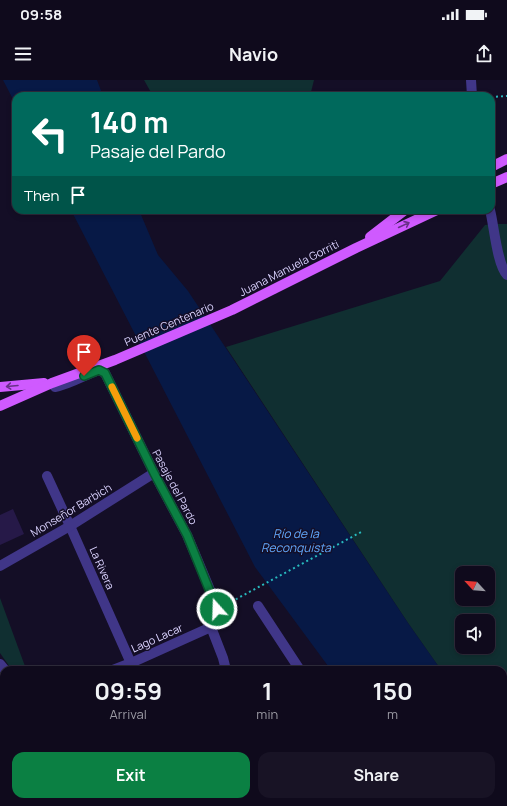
<!DOCTYPE html>
<meta charset="utf-8">
<style>
:root{--surface:#0f0a1c;--page:#181325;--text:#f1f3f6;--muted:#9b9aa3;--line:#2f2b3b;--accent:#0b8043}
body{margin:0;font-family:Manrope,sans-serif;background:var(--page);color:var(--text);height:100vh;display:flex;flex-direction:column;font-size:15px;white-space:nowrap}
*{box-sizing:border-box;margin:0}
p{font-size:13px;color:var(--muted)}
.icon{flex:none;width:22px;height:22px;fill:none;stroke:currentColor;stroke-width:2;stroke-linecap:round;stroke-linejoin:round}
.map{position:relative;flex:1;overflow:hidden}
.side{position:absolute;left:0px;top:586px;width:507px;height:140px;display:flex;flex-direction:column;background:var(--surface);border-radius:12px 12px 0 0;box-shadow:0 2px 6px #0003,0 0 0 1px var(--line)}
.side>*{flex:none}
.banner{position:absolute;left:12px;top:12px;width:483px;height:122px;border-radius:12px;box-shadow:0 2px 6px #0003,0 0 0 1px var(--line);background:#00695c;color:#fff;overflow:hidden}
.needle{width:26px;rotate:296deg}
.fabs{position:absolute;left:455px;top:486px;display:grid;gap:8px}
.fabs a{display:grid;place-items:center;width:40px;height:40px;border-radius:8px;background:var(--surface);box-shadow:0 2px 6px #0003,0 0 0 1px var(--line);font-size:20px}
.pin{position:absolute;display:grid;place-items:center;width:34px;height:34px;color:#fff;margin:-41px -17px;border-radius:50% 50% 50% 0;rotate:-45deg;box-shadow:0 0 4px #0007}
.pin .icon{rotate:45deg}
.me{position:absolute;width:44px;margin:-22px;rotate:340deg;stroke-linejoin:round;filter:drop-shadow(0 0 3px #0008)}
.turn{display:flex;align-items:center;gap:14px;height:84px;padding:0 12px;font-size:18px}
.turn .icon{width:52px;height:52px;stroke-width:2.5}
.turn b{display:block;font-size:28px;line-height:34px}
.then{display:flex;align-items:center;height:38px;padding:0 12px;background:#0003;gap:8px;font-size:15px}
.eta{display:flex;justify-content:space-evenly;align-items:center;height:68px;text-align:center}
.eta b{font-size:24px;font-weight:700;line-height:28px}
.cta{display:flex;gap:8px;margin-top:auto;padding:8px 12px}
.cta a{flex:1;height:46px;border-radius:12px;background:var(--accent);color:#fff;font-size:16px;font-weight:700;line-height:46px;text-align:center}
.cta a+a{background:var(--page);color:var(--text)}
.status{display:flex;justify-content:space-between;align-items:center;height:28px;padding:0 20px;background:var(--surface);direction:ltr}
.status svg{height:11px;fill:currentColor}
header{display:flex;justify-content:space-between;align-items:center;height:52px;padding:0 12px;background:var(--surface);font-size:18px;font-weight:700}
.map>svg:first-child{display:block}
.green{fill:#102f31;fill-rule:evenodd}
.water{fill:#071946}
.building{fill:#261948}
.lines{fill:none;stroke-linecap:round;stroke-linejoin:round}
.path{stroke:#28babe;stroke-width:2;stroke-dasharray:2 3;stroke-linecap:butt}
.minor{stroke:#403688;stroke-width:10}
.major{stroke:#cf5aff;stroke-width:10}
.oneway{stroke:#683088}
.route-casing{stroke:#07532c;stroke-width:10}
.route{stroke:#0b8043;stroke-width:7}
.slow{stroke:#f59e0b;stroke-width:7}
.labels{text-anchor:middle;stroke-width:3;stroke-linejoin:round;paint-order:stroke}
.street-label{font-size:11px;fill:#dbd3ff;stroke:#140e26}
.water-label{font-size:12px;font-style:italic;fill:#61a9ff;stroke:#140e26}
</style>
<div class="status"><b>09:58</b><svg viewBox="0 0 49 12"><path d="M0 12V9h3v3zM5 12V6h3v6zM10 12V3h3v9zM15 12V0h3v12zM26 1h20v11H26zM47 4h2v5h-2z"/></svg></div>
<header><svg class="icon" aria-label="menu" viewBox="0 0 24 24"><path d="M4 6h16M4 12h16M4 18h16"/></svg>Navio<svg class="icon" aria-label="share" viewBox="0 0 24 24"><path d="M12 15V3M7 8l5-5 5 5M5 13v7h14v-7"/></svg></header>
<div class="map">
<svg width="507" height="726" viewBox="0 0 507 726">
<rect width="100%" height="100%" fill="#140e26"/>
<g class="green">
<path d="M 144,0 L 314,0 L 310,16 L 153,16 Z"/>
<path d="M 494,144 L 507,144 L 507,672 L 503,668 L 503,590 L 441,590 L 408,543 L 226,267 L 440,201 L 485,145 ZM 462,493 L 488,493 L 488,519 L 462,519 ZM 462,541 L 488,541 L 488,567 L 462,567 Z"/>
<path d="M 0,518 L 26,589 L 24,590 L 12,590 L 0,573 Z"/>
</g>
<g class="water">
<path d="M 3,0 L 97,0 L 103,16 L 16,16 L 16,25 Z"/>
<path d="M 71,130 L 139,130 L 158,175 L 188,211 L 408,543 L 441,590 L 331,590 L 255,487 Z"/>
<path d="M 503,668 L 507,672 L 507,726 L 435,726 L 432,722 L 503,722 Z"/>
</g>
<path class="building" d="M 13,429 L 24,454 L 0,465 L 0,435 Z"/>
<g class="lines">
<g class="path">
<path d="M 491,17 L 507,16"/>
<path d="M 227,524 L 363,451"/>
</g>
<g class="minor">
<path d="M 471,0 L 472,16"/>
<path d="M 490,130 C 494,145 497,185 507,195"/>
<path d="M 52,303 L 55,307 C 71,304 84,295 99,290 L 105,293 L 154,393 L 187,455 L 215,522 L 217,529 L 211,547 L 223,578 L 226,590"/>
<path d="M 47,396 L 70,446 L 134,590"/>
<path d="M 0,486 L 70,446 L 154,393"/>
<path d="M 258,526 L 300,590"/>
<path d="M 0,584 L 5,590"/>
<path d="M 113,590 L 131,583 L 211,547"/>
<path d="M 0,621 L 4,618"/>
<path d="M 60,722 L 61,726"/>
<path d="M 173,722 L 174,726"/>
<path d="M 263,722 L 264,726"/>
<path d="M 389,722 L 392,726"/>
</g>
<g class="major">
<path d="M 491,87 L 507,79"/>
<path d="M 491,104 L 507,97"/>
<path d="M 370,157 L 405,130"/>
<path d="M 0,307 L 44,303"/>
<path d="M 0,326 L 52,303 L 115,280 L 232,230 L 356,168 L 437,130"/>
</g>
</g>
<defs><path id="oneway-shaft" d="M-6 0H5M1.5-3L5.5 0L1.5 3" fill="none" stroke-width="1.6" stroke-linecap="round" stroke-linejoin="round"/></defs>
<g class="oneway">
<use href="#oneway-shaft" transform="translate(404 145) rotate(-25)"/>
<use href="#oneway-shaft" transform="translate(12 306) rotate(175)"/>
</g>
<g class="lines">
<defs>
<path id="route" d="M 84,296 L 99,290 L 105,293 L 154,393 L 187,455 L 217,529"/>
</defs>
<use href="#route" class="route-casing"/>
<use href="#route" class="route"/>
<path class="slow" d="M 112,307 L 137,358"/>
</g>
<g class="labels">
<g class="street-label">
<text transform="translate(289 188) rotate(-27)" y="4">Juana Manuela Gorriti</text>
<text transform="translate(169 244) rotate(-23)" y="4">Puente Centenario</text>
<text transform="translate(175 407) rotate(62)" y="4">Pasaje del Pardo</text>
<text transform="translate(71 430) rotate(-31)" y="4">Monseñor Barbich</text>
<text transform="translate(102 488) rotate(66)" y="4">La Rivera</text>
<text transform="translate(157 558) rotate(-24)" y="4">Lago Lacar</text>
</g>
<g class="water-label">
<text x="296" y="458">Río de la<tspan x="296" dy="14">Reconquista</tspan></text>
</g>
</g>
</svg>
<div class="fabs">
<a><svg class="needle" viewBox="-14 -14 28 28"><path d="M0-13l5 13h-10z" fill="#e53935"/><path d="M0 13l5-13h-10z" fill="#9b9aa3"/></svg></a>
<a><svg class="icon" aria-label="sound" viewBox="0 0 24 24"><path d="M4 9h4l5-4v14l-5-4H4zM17 9q2 3 0 6"/></svg></a>
</div>
<div class="pin" style="left:84px;top:296px;background:#d93025"><svg class="icon" aria-label="arrive" viewBox="0 0 24 24"><path d="M6 21V4h12l-3 4 3 4H6"/></svg></div>
<svg class="me" style="left:217px;top:529px" viewBox="-20 -20 40 40"><circle r="17" fill="#0b8043" stroke="#fff" stroke-width="3"/><path d="M0-11L8 9 0 5-8 9z" fill="#fff"/></svg>
<div class="banner">
<div class="turn"><svg class="icon" aria-label="left" viewBox="0 0 24 24"><path d="M17 20v-9H6M10 6l-5 5 5 5"/></svg><div><b>140 m</b>Pasaje del Pardo</div></div>
<div class="then">Then<svg class="icon" aria-label="arrive" viewBox="0 0 24 24"><path d="M6 21V4h12l-3 4 3 4H6"/></svg></div>
</div>
<section class="side">
<div class="eta">
<div><b>09:59</b><p>Arrival</p></div>
<div><b>1</b><p>min</p></div>
<div><b>150</b><p>m</p></div>
</div>
<div class="cta"><a>Exit</a><a>Share</a></div>
</section>
</div>
